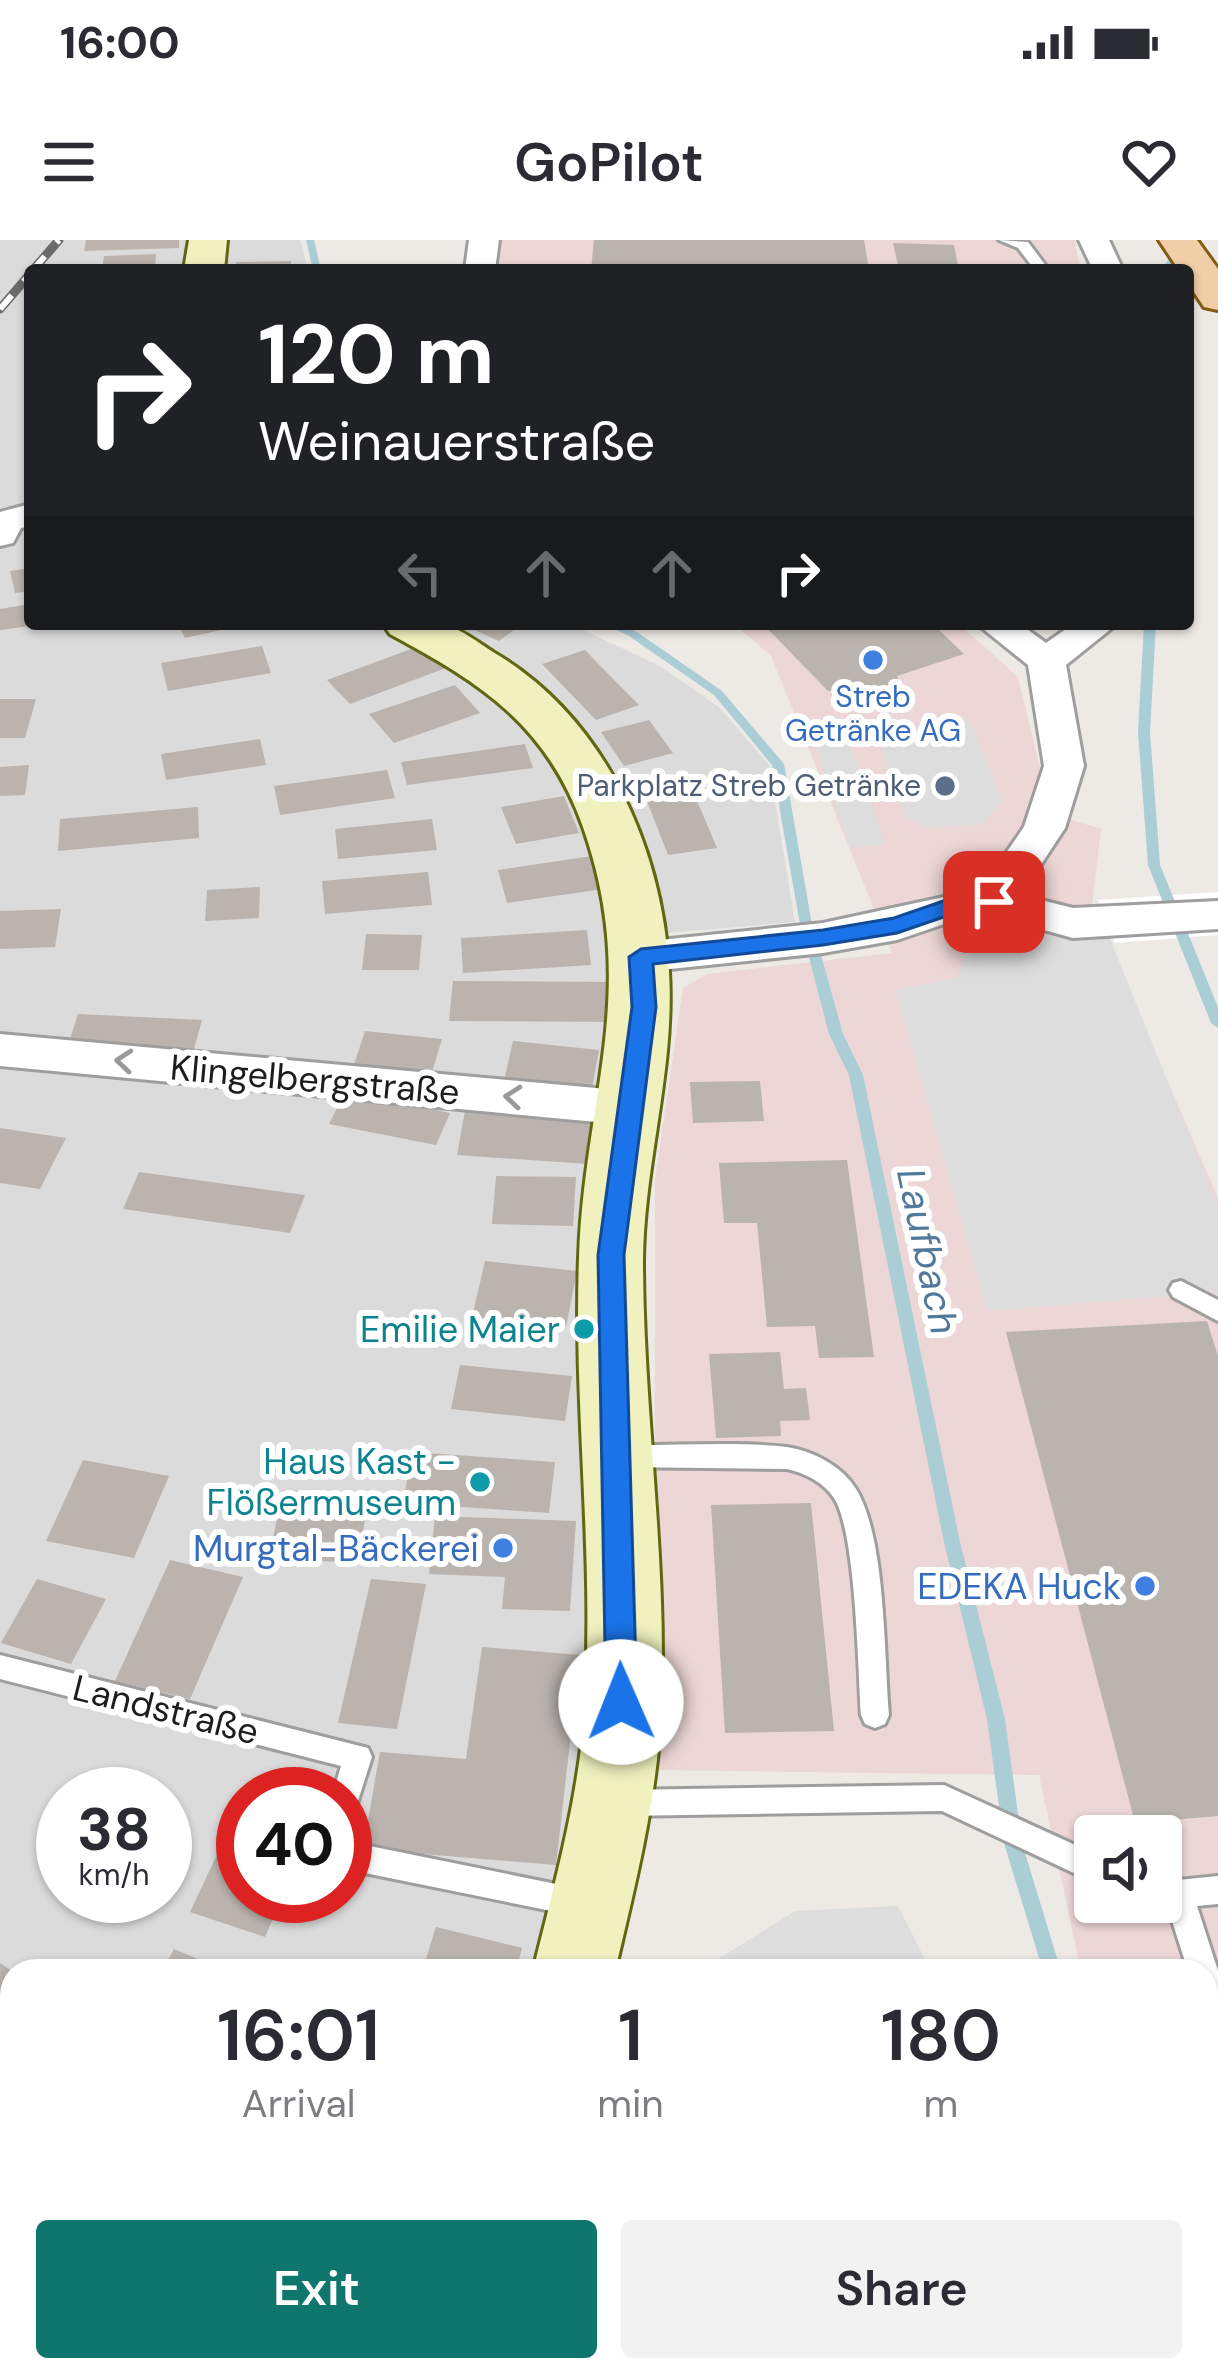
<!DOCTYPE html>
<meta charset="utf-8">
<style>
:root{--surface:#fff;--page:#f2f2f3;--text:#2b2b33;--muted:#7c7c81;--accent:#0f766e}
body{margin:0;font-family:"DM Sans",sans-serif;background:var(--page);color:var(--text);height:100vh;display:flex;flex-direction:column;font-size:45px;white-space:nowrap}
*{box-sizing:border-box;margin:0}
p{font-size:39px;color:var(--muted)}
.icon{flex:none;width:66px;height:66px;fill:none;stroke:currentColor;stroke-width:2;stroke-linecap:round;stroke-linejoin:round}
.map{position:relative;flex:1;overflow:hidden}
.details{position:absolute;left:0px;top:1719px;width:1218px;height:423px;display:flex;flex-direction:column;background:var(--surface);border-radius:36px 36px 0 0;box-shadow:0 3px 9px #0004}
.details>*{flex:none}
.guide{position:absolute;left:24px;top:24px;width:1170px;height:366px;border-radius:12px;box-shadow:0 3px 9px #0004;background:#202124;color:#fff;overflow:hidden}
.buttons{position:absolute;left:1074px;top:1575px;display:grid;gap:24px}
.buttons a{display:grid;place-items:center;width:108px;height:108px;border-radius:12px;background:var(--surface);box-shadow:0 3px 9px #0004;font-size:60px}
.speed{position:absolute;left:36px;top:1527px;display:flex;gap:24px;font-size:60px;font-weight:700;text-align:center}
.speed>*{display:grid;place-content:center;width:156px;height:156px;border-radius:50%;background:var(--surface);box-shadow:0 3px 9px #0004;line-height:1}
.speed small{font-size:30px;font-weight:400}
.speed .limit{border:18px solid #d22;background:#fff;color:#111}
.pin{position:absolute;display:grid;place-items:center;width:102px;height:102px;color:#fff;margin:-51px;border-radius:24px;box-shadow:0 6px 18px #0006}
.me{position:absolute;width:132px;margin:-66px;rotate:359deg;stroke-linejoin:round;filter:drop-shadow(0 0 9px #0008)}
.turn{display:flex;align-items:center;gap:42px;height:252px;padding:0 36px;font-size:54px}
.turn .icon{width:156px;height:156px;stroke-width:2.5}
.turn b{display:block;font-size:84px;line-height:102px}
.lanes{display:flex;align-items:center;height:114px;padding:0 36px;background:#0003;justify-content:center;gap:60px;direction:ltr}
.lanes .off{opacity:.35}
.eta{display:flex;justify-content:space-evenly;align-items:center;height:204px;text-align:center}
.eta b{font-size:72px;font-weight:600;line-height:84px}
.action{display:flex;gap:24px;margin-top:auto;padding:24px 36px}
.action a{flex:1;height:138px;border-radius:12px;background:var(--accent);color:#fff;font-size:48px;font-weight:600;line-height:138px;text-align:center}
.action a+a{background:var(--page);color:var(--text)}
.status{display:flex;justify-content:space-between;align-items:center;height:84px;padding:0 60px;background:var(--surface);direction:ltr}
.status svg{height:33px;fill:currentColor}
header{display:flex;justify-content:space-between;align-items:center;height:156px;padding:0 36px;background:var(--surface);font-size:54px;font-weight:600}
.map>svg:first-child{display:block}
.residential{fill:#dbdbdb;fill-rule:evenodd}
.commercial{fill:#ecd6d6;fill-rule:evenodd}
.parking{fill:#ddd}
.pier{fill:#fff}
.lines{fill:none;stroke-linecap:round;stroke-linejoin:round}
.stream{fill:#aacdd6;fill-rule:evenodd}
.building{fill:#bab3ae}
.lane-casing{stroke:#9e9e9e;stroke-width:6}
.street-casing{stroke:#9e9e9e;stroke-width:6}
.secondary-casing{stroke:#606712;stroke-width:6}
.primary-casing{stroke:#855b12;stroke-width:6}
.lane{fill:#fff;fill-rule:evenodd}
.street{fill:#fff;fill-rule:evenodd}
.secondary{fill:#f0f1be;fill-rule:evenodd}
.primary{fill:#f0cea7;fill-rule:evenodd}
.rail-casing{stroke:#6b6b6b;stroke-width:9}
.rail{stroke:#fff;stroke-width:6;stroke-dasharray:18;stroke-linecap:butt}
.oneway{stroke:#999}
.route{fill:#1a73e8;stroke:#114b97;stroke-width:3}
.shop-dot{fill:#3f7fe0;stroke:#fff;stroke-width:4.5}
.service-dot{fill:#5c6f8a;stroke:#fff;stroke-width:4.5}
.culture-dot{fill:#0f9aa8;stroke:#fff;stroke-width:4.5}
.labels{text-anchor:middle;stroke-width:12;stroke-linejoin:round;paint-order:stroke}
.far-shop-label{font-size:30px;fill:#366cbe;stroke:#fff}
.far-service-label{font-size:30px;fill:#4e5e75;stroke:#fff;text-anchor:end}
.street-label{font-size:36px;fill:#1d1d1d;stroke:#fff}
.culture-label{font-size:36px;fill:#0d838f;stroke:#fff;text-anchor:end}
.shop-label{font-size:36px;fill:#366cbe;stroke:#fff;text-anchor:end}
.water-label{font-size:39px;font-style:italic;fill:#53799a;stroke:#fff}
</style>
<div class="status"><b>16:00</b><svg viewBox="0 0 49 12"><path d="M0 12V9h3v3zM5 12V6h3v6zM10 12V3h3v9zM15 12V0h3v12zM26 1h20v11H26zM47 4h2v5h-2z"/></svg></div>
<header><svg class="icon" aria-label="menu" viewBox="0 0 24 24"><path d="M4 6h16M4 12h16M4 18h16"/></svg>GoPilot<svg class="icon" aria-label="heart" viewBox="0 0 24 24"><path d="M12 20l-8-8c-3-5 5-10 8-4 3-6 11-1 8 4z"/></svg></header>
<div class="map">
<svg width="1218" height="2140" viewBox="0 0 1218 2140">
<rect width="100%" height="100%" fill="#edeae5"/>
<path class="residential" d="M 0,0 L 300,0 L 308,30 L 30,30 L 30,384 L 570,384 L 660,426 L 720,468 L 769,525 L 795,682 L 621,697 L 585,1588 L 541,1731 L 12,1731 L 12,2130 L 420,2130 L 417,2140 L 0,2140 ZM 63,1554 L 165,1554 L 165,1656 L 63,1656 ZM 243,1554 L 345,1554 L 345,1656 L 243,1656 Z"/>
<g class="commercial">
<path d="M 498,0 L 1075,0 L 1080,30 L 497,30 Z"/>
<path d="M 734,384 L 959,384 L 1018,437 L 1040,528 L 1030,567 L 1101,589 L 1092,666 L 1218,958 L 1218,1952 L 1206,1937 L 1206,1731 L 1081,1731 L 1039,1535 L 655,1530 L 655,940 L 683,748 L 707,734 L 892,713 L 771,416 ZM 1095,1596 L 1161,1596 L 1161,1662 L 1095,1662 Z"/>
</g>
<g class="parking">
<path d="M 839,476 L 864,543 L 885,605 L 850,608 L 807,480 Z"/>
<path d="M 970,481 L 1002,560 L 983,584 L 929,588 L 906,577 L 874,489 Z"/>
<path d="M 1107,691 L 1218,967 L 1218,1052 L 987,1071 L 895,750 L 957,737 L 971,702 Z"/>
<path d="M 898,1666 L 931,1731 L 699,1731 L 795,1671 Z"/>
<path d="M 742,2130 L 1062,2130 L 1063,2140 L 743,2140 Z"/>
</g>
<path class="pier" d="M 1218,652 L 1218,695 L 1115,703 L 1098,660 Z"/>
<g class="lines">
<g class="stream">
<path d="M 306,0 L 314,0 L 321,30 L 313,30 Z"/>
<path d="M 1183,0 L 1192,0 L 1170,30 L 1161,30 Z"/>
<path d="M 604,384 L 619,384 L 637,392 L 722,451 L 784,524 L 811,679 L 843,794 L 863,835 L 960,1302 L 1005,1479 L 1022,1603 L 1061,1731 L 1043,1731 L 1004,1603 L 987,1479 L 944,1302 L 849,835 L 829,794 L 799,679 L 772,525 L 714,455 L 629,396 Z"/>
<path d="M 1144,384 L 1156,384 L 1150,492 L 1160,625 L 1218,767 L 1218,788 L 1211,783 L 1148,625 L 1138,492 Z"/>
<path d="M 1206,1959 C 1218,1966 1218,1981 1218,1996 C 1202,1990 1206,1974 1206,1959 Z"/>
</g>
</g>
<g class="building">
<path d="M 86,0 L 179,0 L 179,8 L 84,11 Z"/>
<path d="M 594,0 L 864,0 L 869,30 L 591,30 Z"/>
<path d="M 893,3 L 954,5 L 959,30 L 899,30 Z"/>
<path d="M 156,14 L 155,30 L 102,30 L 104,16 Z"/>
<path d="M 291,21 L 291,30 L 236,30 L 236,22 Z"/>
<path d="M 30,328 L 30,351 L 15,353 L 10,331 Z"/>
<path d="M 30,364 L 30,386 L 0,390 L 0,369 Z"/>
<path d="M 178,384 L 239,384 L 239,386 L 185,398 Z"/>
<path d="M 461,384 L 522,384 L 499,401 Z"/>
<path d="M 763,384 L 933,384 L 964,414 L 897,436 L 901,446 L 828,451 Z"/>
<path d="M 422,405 L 446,428 L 350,464 L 327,440 Z"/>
<path d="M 262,406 L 271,433 L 168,451 L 161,423 Z"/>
<path d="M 585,410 L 611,437 L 639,465 L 596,480 L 542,424 Z"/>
<path d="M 455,445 L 480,473 L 394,503 L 369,474 Z"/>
<path d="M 0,459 L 36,459 L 25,498 L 0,498 Z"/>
<path d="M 649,480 L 673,513 L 624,526 L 601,492 Z"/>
<path d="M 260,499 L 266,525 L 166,540 L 161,514 Z"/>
<path d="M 525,504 L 533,528 L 407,545 L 401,522 Z"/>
<path d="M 29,525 L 25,555 L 0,556 L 0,527 Z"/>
<path d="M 387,530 L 395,558 L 280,575 L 274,546 Z"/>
<path d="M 692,549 L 717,608 L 668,615 L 645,556 Z"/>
<path d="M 564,556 L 579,593 L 516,604 L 501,567 Z"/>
<path d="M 198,567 L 199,598 L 58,611 L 60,579 Z"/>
<path d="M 432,579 L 437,610 L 338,619 L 335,589 Z"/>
<path d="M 592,616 L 603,649 L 507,663 L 498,630 Z"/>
<path d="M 428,632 L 432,665 L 325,674 L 322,641 Z"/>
<path d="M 260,647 L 259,678 L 205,681 L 207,650 Z"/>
<path d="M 61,669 L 55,707 L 0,709 L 0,671 Z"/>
<path d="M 587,690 L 591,725 L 463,733 L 461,698 Z"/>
<path d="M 366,694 L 422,695 L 419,730 L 362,730 Z"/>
<path d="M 453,741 L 617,742 L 617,782 L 449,781 Z"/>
<path d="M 78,774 L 202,780 L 194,809 L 69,802 Z"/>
<path d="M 365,791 L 442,799 L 431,836 L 353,828 Z"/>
<path d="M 513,801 L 599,810 L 591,853 L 503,845 Z"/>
<path d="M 760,841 L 764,881 L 693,883 L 690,842 Z"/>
<path d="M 345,852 L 450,873 L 436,905 L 329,884 Z"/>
<path d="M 465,871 L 594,880 L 588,924 L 457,915 Z"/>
<path d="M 0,888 L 66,898 L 40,949 L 0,943 Z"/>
<path d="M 847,920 L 874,1117 L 819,1118 L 815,1086 L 767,1087 L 757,983 L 724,983 L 719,923 Z"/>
<path d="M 139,932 L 305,955 L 290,993 L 123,969 Z"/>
<path d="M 496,936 L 576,937 L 573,986 L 492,984 Z"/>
<path d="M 485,1021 L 577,1031 L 566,1087 L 472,1077 Z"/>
<path d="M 1207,1081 L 1218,1116 L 1218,1576 L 1135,1583 L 1006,1092 Z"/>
<path d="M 780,1112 L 784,1149 L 806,1148 L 810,1180 L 780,1181 L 781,1196 L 716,1198 L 709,1114 Z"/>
<path d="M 460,1125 L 572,1136 L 565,1181 L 451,1169 Z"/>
<path d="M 412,1212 L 555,1222 L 549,1273 L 403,1263 Z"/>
<path d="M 83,1220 L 169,1236 L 134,1318 L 46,1301 Z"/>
<path d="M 283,1250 L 369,1255 L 358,1323 L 269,1318 Z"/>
<path d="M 811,1263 L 834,1491 L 725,1493 L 711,1265 Z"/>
<path d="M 435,1276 L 576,1281 L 570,1371 L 502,1369 L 505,1337 L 429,1334 Z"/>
<path d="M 170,1320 L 243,1337 L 190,1459 L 115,1441 Z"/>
<path d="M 37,1339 L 106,1359 L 71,1424 L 1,1403 Z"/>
<path d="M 371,1339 L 426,1344 L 397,1489 L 338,1483 Z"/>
<path d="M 482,1407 L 580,1415 L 556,1625 L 363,1609 L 380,1512 L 466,1519 Z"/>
<path d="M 223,1602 L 243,1608 L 243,1656 L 283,1656 L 265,1697 L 190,1672 Z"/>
<path d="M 83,1656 L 154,1656 L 145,1676 Z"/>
<path d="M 436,1687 L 522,1708 L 516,1731 L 422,1731 Z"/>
<path d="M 174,1709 L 227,1731 L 162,1731 Z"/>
<path d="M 0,1723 L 12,1731 L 12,1844 L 0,1837 Z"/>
<path d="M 12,2033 L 12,2130 L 101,2130 L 107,2140 L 10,2140 L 0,2124 L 0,2043 Z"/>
<path d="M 269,2130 L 382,2130 L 377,2140 L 276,2140 L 266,2136 Z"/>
</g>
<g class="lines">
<defs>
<g id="lane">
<path d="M 999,0 L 1028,2 L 1049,30 L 1035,30 L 1018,8 Z"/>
<path d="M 1181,1041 L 1218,1060 L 1218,1081 L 1173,1057 L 1169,1050 L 1173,1043 Z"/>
<path d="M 621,1205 C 675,1206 733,1201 787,1207 C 813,1211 842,1226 856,1249 C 886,1297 884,1416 889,1475 L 885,1484 L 875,1488 L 865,1484 L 861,1475 C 858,1429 856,1292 834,1258 C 823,1242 805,1233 787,1229 L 621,1227 L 612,1223 L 608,1216 L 612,1209 Z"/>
<path d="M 0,1415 L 368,1508 L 372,1517 L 355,1570 L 345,1574 L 345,1554 L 333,1554 L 341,1526 L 0,1439 Z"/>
<path d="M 944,1545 L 1095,1614 L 1095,1643 L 942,1571 L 622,1576 L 612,1572 L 608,1563 L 612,1554 L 622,1550 Z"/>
<path d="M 345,1601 L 581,1649 L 591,1653 L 596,1663 L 591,1673 L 581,1677 L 345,1629 Z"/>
<path d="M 1161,1635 L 1178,1640 L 1218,1636 L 1218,1664 L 1197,1666 L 1218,1731 L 1218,1790 L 1206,1783 L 1206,1731 L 1188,1731 L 1167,1665 L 1158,1662 Z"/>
</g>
<g id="street">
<path d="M 469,0 L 499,0 L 495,30 L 465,30 Z"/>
<path d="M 1079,0 L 1109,0 L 1123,30 L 1093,30 Z"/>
<path d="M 30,264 L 30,286 L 21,288 L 13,303 L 0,306 L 0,272 Z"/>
<path d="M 977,384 L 1020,384 L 1046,403 L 1073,384 L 1117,384 L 1066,425 L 1084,526 L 1065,588 L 1021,655 L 1073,668 L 1218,661 L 1218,689 L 1073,698 L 994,676 L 956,680 L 897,700 L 823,713 L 641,732 L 625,728 L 619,717 L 625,706 L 641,702 L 823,683 L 981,649 L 1024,587 L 1044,526 L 1028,425 Z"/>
<path d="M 0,794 L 629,851 L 646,856 L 653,868 L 646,880 L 629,885 L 0,826 Z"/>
</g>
<g id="secondary">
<path d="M 189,0 L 227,0 L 224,30 L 184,30 Z"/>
<path d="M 383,384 C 402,384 428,379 446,385 C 462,390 479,403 493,412 C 604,477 662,606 669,732 C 675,828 644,924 643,1020 C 643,1180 671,1340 659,1500 C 652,1579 633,1654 615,1731 L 533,1731 C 552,1654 573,1579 582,1500 C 598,1340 573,1179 579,1018 C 584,857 641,752 583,587 C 547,485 481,443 390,394 Z"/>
<path d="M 425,2130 L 517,2130 L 515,2140 L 421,2140 Z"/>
</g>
<path id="primary" d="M 1159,0 L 1197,0 L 1218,29 L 1218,70 L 1204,67 L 1188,43 L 1188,30 L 1179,30 Z"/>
</defs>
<use href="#lane" class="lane-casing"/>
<use href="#street" class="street-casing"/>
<use href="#secondary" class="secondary-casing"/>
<use href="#primary" class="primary-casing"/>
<use href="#lane" class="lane"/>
<use href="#street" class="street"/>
<use href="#secondary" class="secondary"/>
<use href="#primary" class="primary"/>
<defs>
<g id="rail">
<path d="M 33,30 L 59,0"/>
<path d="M 0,69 L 30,34"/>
</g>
</defs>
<use href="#rail" class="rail-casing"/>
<use href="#rail" class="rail"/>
</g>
<defs><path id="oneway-chevron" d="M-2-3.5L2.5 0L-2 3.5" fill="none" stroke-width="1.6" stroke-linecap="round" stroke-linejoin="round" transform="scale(3)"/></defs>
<g class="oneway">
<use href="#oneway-chevron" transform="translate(124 821) rotate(-175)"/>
<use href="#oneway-chevron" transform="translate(513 857) rotate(-175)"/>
</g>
<path class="route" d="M 994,654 L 1006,662 L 1002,668 L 955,673 L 897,693 L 823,705 L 653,724 L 656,767 L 624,1015 L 637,1462 L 632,1472 L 621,1476 L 610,1472 L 606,1462 L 598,1015 L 632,767 L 629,717 L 641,709 L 823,690 L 894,678 L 952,658 Z"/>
<g class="shop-dot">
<circle cx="873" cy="420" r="12"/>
<circle cx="503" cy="1308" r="12"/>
<circle cx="1145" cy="1346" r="12"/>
</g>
<circle class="service-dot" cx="945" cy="546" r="12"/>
<g class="culture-dot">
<circle cx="584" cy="1089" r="12"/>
<circle cx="480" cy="1242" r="12"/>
</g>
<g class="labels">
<g class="far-shop-label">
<text x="873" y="467">Streb<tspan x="873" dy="34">Getränke AG</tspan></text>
</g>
<g class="far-service-label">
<text x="921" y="556">Parkplatz Streb Getränke</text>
</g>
<g class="street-label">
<text transform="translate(315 839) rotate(5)" y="13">Klingelbergstraße</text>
<text transform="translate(166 1469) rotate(14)" y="13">Landstraße</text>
</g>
<g class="culture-label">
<text x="560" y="1102">Emilie Maier</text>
<text x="456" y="1234">Haus Kast -<tspan x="456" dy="41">Flößermuseum</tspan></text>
</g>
<g class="shop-label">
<text x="479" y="1321">Murgtal-Bäckerei</text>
<text x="1121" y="1359">EDEKA Huck</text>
</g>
<g class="water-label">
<text transform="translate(928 1011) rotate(78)" y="14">Laufbach</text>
</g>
</g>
</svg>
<div class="buttons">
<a><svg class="icon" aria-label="sound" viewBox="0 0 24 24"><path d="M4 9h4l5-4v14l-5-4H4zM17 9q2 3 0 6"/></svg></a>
</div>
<div class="speed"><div>38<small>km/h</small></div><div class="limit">40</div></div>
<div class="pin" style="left:994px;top:662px;background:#d93025"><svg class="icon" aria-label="arrive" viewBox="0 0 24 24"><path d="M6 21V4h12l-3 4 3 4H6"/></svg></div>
<svg class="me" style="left:621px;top:1462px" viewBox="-20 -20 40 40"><circle r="19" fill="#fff"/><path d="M0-13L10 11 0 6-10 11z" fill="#1a73e8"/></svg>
<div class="guide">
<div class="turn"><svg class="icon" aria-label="right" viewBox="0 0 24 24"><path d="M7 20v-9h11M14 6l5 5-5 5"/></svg><div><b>120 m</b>Weinauerstraße</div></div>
<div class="lanes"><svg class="icon off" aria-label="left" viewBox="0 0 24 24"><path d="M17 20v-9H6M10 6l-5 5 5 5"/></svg><svg class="icon off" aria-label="ahead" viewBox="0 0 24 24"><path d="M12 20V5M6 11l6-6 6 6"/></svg><svg class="icon off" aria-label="ahead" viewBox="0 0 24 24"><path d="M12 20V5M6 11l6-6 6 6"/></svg><svg class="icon" aria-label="right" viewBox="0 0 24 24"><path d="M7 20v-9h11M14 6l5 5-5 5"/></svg></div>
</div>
<section class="details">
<div class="eta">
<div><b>16:01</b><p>Arrival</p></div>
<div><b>1</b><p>min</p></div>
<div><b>180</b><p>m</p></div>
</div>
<div class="action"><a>Exit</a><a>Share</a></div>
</section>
</div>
